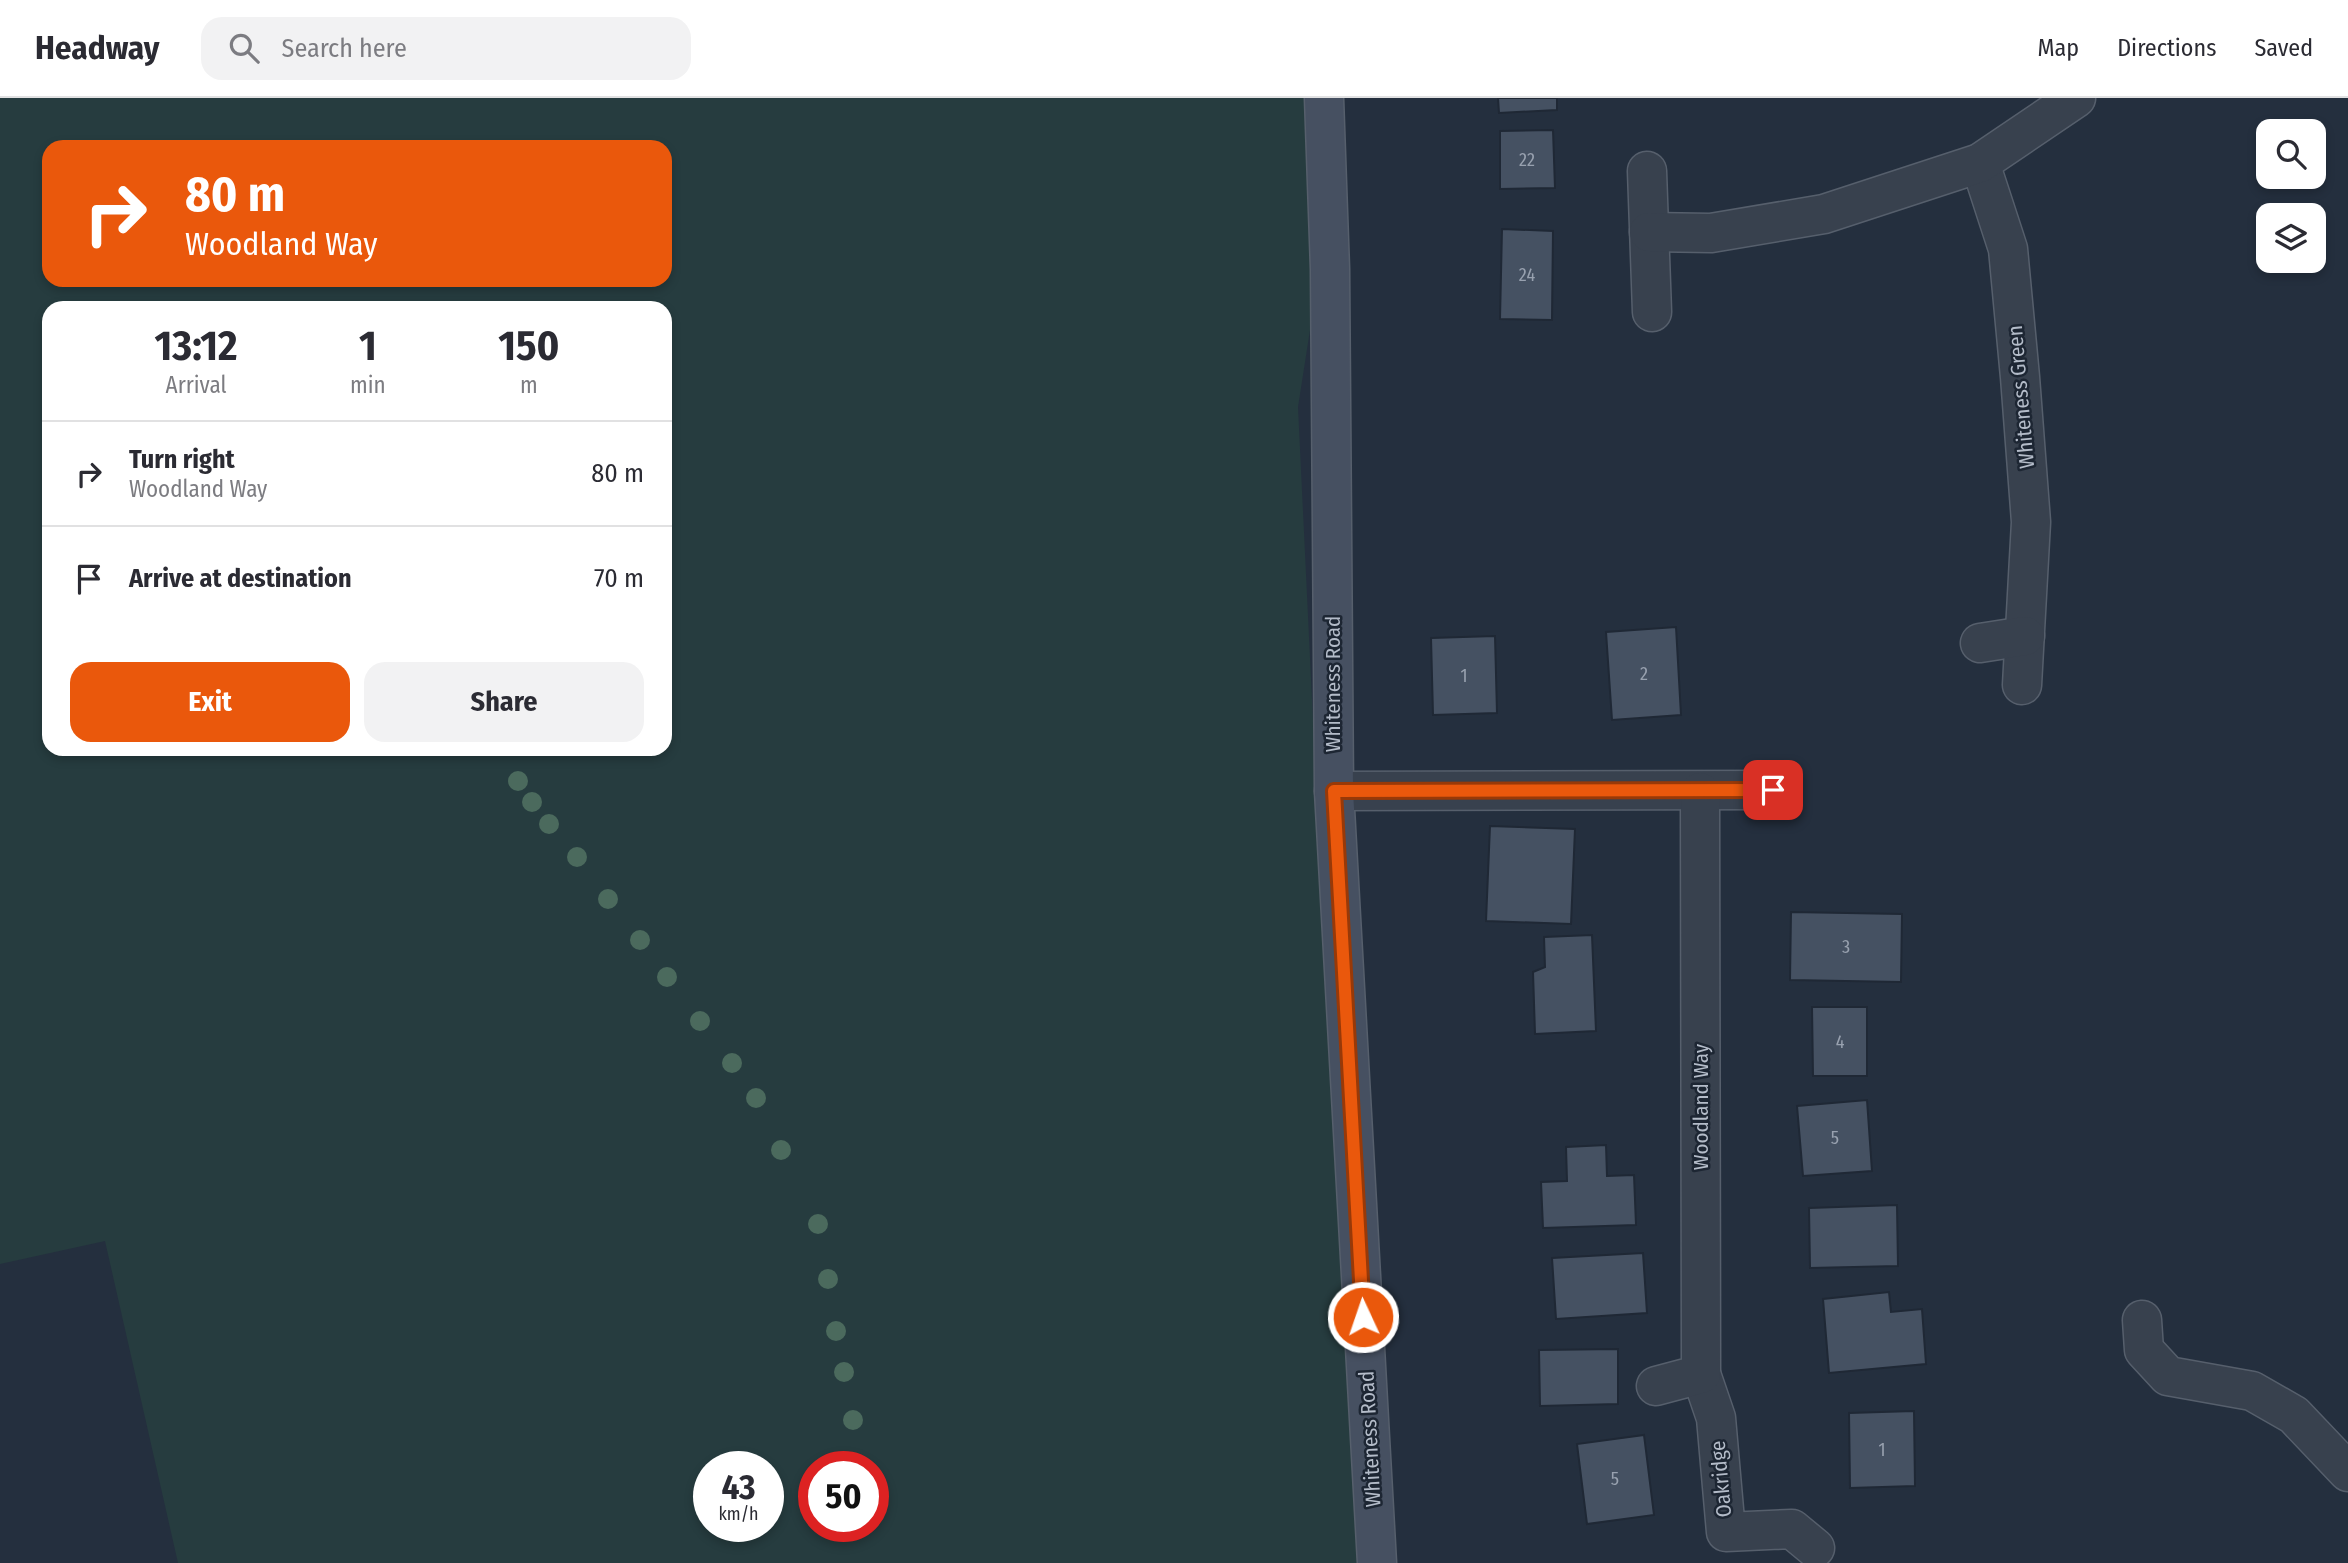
<!DOCTYPE html>
<style>
:root{--surface:#fff;--page:#f2f2f3;--text:#2b2b33;--muted:#7c7c81;--line:#e1e1e2;--accent:#ea580c}
body{margin:0;font-family:"Fira Sans Condensed",sans-serif;background:var(--page);color:var(--text);height:100vh;display:flex;flex-direction:column;font-size:26px;white-space:nowrap}
*{box-sizing:border-box;margin:0}
p{font-size:23px;color:var(--muted)}
.icon{flex:none;width:38px;height:38px;fill:none;stroke:currentColor;stroke-width:2;stroke-linecap:round;stroke-linejoin:round}
.map{position:relative;flex:1;overflow:hidden}
.side{position:absolute;left:42px;top:203px;width:630px;height:455px;display:flex;flex-direction:column;background:var(--surface);border-radius:21px;box-shadow:0 4px 10px #0003}
.side>*{flex:none}
.hud{position:absolute;left:42px;top:42px;width:630px;height:147px;border-radius:21px;box-shadow:0 4px 10px #0003;background:#ea580c;color:#fff;overflow:hidden}
.controls{position:absolute;left:2256px;top:21px;display:grid;gap:14px}
.controls a{display:grid;place-items:center;width:70px;height:70px;border-radius:14px;background:var(--surface);box-shadow:0 4px 10px #0003;font-size:35px}
.speed{position:absolute;left:693px;top:1353px;display:flex;gap:14px;font-size:35px;font-weight:700;text-align:center}
.speed>*{display:grid;place-content:center;width:91px;height:91px;border-radius:50%;background:var(--surface);box-shadow:0 4px 10px #0003;line-height:1}
.speed small{font-size:18px;font-weight:400}
.speed .limit{border:10px solid #d22;background:#fff;color:#111}
.pin{position:absolute;display:grid;place-items:center;width:60px;height:60px;color:#fff;margin:-30px;border-radius:14px;box-shadow:0 4px 10px #0006}
.me{position:absolute;width:77px;margin:-38px;rotate:357deg;stroke-linejoin:round;filter:drop-shadow(0 0 5px #0008)}
.turn{display:flex;align-items:center;gap:24px;height:147px;padding:0 28px;font-size:32px}
.turn .icon{width:91px;height:91px;stroke-width:2.5}
.turn b{display:block;font-size:49px;line-height:60px}
.eta{display:flex;justify-content:space-evenly;align-items:center;height:119px;text-align:center}
.eta b{font-size:42px;font-weight:700;line-height:49px}
.button{display:flex;gap:14px;margin-top:auto;padding:14px 28px}
.button a{flex:1;height:80px;border-radius:21px;background:var(--accent);color:#fff;font-size:28px;font-weight:700;line-height:80px;text-align:center}
.button a+a{background:var(--page);color:var(--text)}
ul{padding:0;list-style:none}
li{display:flex;align-items:center;gap:21px;height:105px;padding:0 28px;border-top:2px solid var(--line)}
li div{flex:1}
li b{display:block;font-size:26px}
li em{font-style:normal}
header{display:flex;align-items:center;gap:42px;box-sizing:border-box;height:98px;padding:0 35px;background:var(--surface);border-bottom:2px solid var(--line)}
header strong{font-size:33px}
nav{display:flex;gap:38px;margin-inline-start:auto;font-size:24px}
.search{width:490px;height:63px;background:var(--page);display:flex;align-items:center;gap:18px;box-sizing:border-box;padding:0 24px;border-radius:21px;color:var(--muted);font-size:26px}
.map>svg:first-child{display:block}
.green{fill:#263c3f;fill-rule:evenodd}
.building{fill:#455162;stroke:#1f2835;stroke-width:2}
.lines{fill:none;stroke-linecap:round;stroke-linejoin:round}
.minor-casing{stroke:#565f6c;stroke-width:41}
.secondary-casing{stroke:#565f6c;stroke-width:41}
.minor{stroke:#38414e;stroke-width:38}
.secondary{stroke:#465061;stroke-width:38}
.tree{fill:#4b6a5d}
.route-casing{stroke:#983908;stroke-width:18}
.route{stroke:#ea580c;stroke-width:12}
.labels{text-anchor:middle;stroke-width:5;stroke-linejoin:round;paint-order:stroke}
.number-label{font-size:18px;fill:#98a1af}
.street-label{font-size:21px;fill:#b4bcc9;stroke:#1d2633}
</style>
<header>
<strong>Headway</strong>
<div class="search"><svg class="icon" aria-label="search" viewBox="0 0 24 24"><circle cx="10" cy="10" r="6"/><path d="M15 15l6 6"/></svg>Search here</div>
<nav><a>Map</a><a>Directions</a><a>Saved</a></nav>
</header>
<div class="map">
<svg width="2348" height="1465" viewBox="0 0 2348 1465">
<rect width="100%" height="100%" fill="#242f3e"/>
<path class="green" d="M 0,0 L 1312,0 L 1320,168 L 1298,309 L 1314,643 L 1348,1176 L 1372,1465 L 178,1465 L 105,1143 L 0,1166 ZM 49,49 L 665,49 L 665,182 L 49,182 ZM 49,210 L 665,210 L 665,651 L 49,651 ZM 709,1368 L 768,1368 L 768,1428 L 709,1428 ZM 814,1368 L 873,1368 L 873,1428 L 814,1428 Z"/>
<g class="building">
<path d="M 1498,0 L 1557,0 L 1557,12 L 1499,15 Z"/>
<path d="M 1553,32 L 1555,90 L 1500,91 L 1500,33 Z"/>
<path d="M 1502,131 L 1553,133 L 1552,222 L 1500,221 Z"/>
<path d="M 1676,529 L 1681,617 L 1612,622 L 1606,534 Z"/>
<path d="M 1495,538 L 1497,615 L 1433,617 L 1431,540 Z"/>
<path d="M 1490,728 L 1575,731 L 1571,826 L 1486,823 Z"/>
<path d="M 1791,814 L 1902,816 L 1901,884 L 1790,882 Z"/>
<path d="M 1592,837 L 1596,933 L 1535,936 L 1533,874 L 1545,869 L 1544,839 Z"/>
<path d="M 1812,909 L 1867,909 L 1867,978 L 1813,978 Z"/>
<path d="M 1867,1002 L 1872,1073 L 1803,1078 L 1797,1008 Z"/>
<path d="M 1606,1047 L 1607,1078 L 1634,1077 L 1636,1127 L 1543,1130 L 1541,1084 L 1567,1083 L 1566,1049 Z"/>
<path d="M 1897,1107 L 1898,1168 L 1810,1170 L 1809,1110 Z"/>
<path d="M 1643,1155 L 1647,1215 L 1556,1221 L 1552,1160 Z"/>
<path d="M 1889,1194 L 1891,1214 L 1922,1211 L 1926,1266 L 1829,1275 L 1823,1201 Z"/>
<path d="M 1618,1251 L 1618,1306 L 1540,1308 L 1539,1252 Z"/>
<path d="M 1914,1313 L 1915,1388 L 1850,1390 L 1849,1315 Z"/>
<path d="M 1644,1337 L 1654,1417 L 1587,1426 L 1577,1346 Z"/>
</g>
<g class="lines">
<defs>
<g id="minor">
<path d="M 1980,65 L 2008,151 L 2020,279 L 2031,424 L 2022,587"/>
<path d="M 1647,73 L 1652,214"/>
<path d="M 1649,134 L 1711,135 L 1824,116 L 1980,65 L 2076,0"/>
<path d="M 1980,545 L 2025,538"/>
<path d="M 1334,693 L 1773,692"/>
<path d="M 2142,1222 L 2144,1252 L 2168,1278 L 2252,1293 L 2294,1317 L 2348,1374"/>
<path d="M 1701,1276 L 1716,1320 L 1726,1434 L 1792,1431 L 1815,1450"/>
<path d="M 1656,1288 L 1701,1276 L 1700,694"/>
</g>
<path id="secondary" d="M 1324,0 L 1330,171 L 1334,693 L 1377,1465"/>
</defs>
<use href="#minor" class="minor-casing"/>
<use href="#secondary" class="secondary-casing"/>
<use href="#minor" class="minor"/>
<use href="#secondary" class="secondary"/>
</g>
<g class="tree">
<circle cx="518" cy="683" r="10"/>
<circle cx="532" cy="704" r="10"/>
<circle cx="549" cy="726" r="10"/>
<circle cx="577" cy="759" r="10"/>
<circle cx="608" cy="801" r="10"/>
<circle cx="640" cy="842" r="10"/>
<circle cx="667" cy="879" r="10"/>
<circle cx="700" cy="923" r="10"/>
<circle cx="732" cy="965" r="10"/>
<circle cx="756" cy="1000" r="10"/>
<circle cx="781" cy="1052" r="10"/>
<circle cx="818" cy="1126" r="10"/>
<circle cx="828" cy="1181" r="10"/>
<circle cx="836" cy="1233" r="10"/>
<circle cx="844" cy="1274" r="10"/>
<circle cx="853" cy="1322" r="10"/>
</g>
<g class="lines">
<defs>
<path id="route" d="M 1363,1219 L 1334,693 L 1773,692"/>
</defs>
<use href="#route" class="route-casing"/>
<use href="#route" class="route"/>
</g>
<g class="labels">
<g class="number-label">
<text x="1527" y="68">22</text>
<text x="1527" y="183">24</text>
<text x="1644" y="582">2</text>
<text x="1464" y="584">1</text>
<text x="1846" y="855">3</text>
<text x="1840" y="950">4</text>
<text x="1835" y="1046">5</text>
<text x="1882" y="1358">1</text>
<text x="1615" y="1387">5</text>
</g>
<g class="street-label">
<text transform="translate(2021 299) rotate(-95)" y="7">Whiteness Green</text>
<text transform="translate(1333 586) rotate(-90)" y="7">Whiteness Road</text>
<text transform="translate(1701 1009) rotate(-90)" y="7">Woodland Way</text>
<text transform="translate(1370 1341) rotate(-93)" y="7">Whiteness Road</text>
<text transform="translate(1721 1381) rotate(-95)" y="7">Oakridge</text>
</g>
</g>
</svg>
<div class="controls">
<a><svg class="icon" aria-label="search" viewBox="0 0 24 24"><circle cx="10" cy="10" r="6"/><path d="M15 15l6 6"/></svg></a>
<a><svg class="icon" aria-label="layers" viewBox="0 0 24 24"><path d="M12 4l9 5-9 5-9-5zM3 14l9 5 9-5"/></svg></a>
</div>
<div class="speed"><div>43<small>km/h</small></div><div class="limit">50</div></div>
<div class="pin" style="left:1773px;top:692px;background:#d93025"><svg class="icon" aria-label="arrive" viewBox="0 0 24 24"><path d="M6 21V4h12l-3 4 3 4H6"/></svg></div>
<svg class="me" style="left:1363px;top:1219px" viewBox="-20 -20 40 40"><circle r="17" fill="#ea580c" stroke="#fff" stroke-width="3"/><path d="M0-11L8 9 0 5-8 9z" fill="#fff"/></svg>
<div class="hud">
<div class="turn"><svg class="icon" aria-label="right" viewBox="0 0 24 24"><path d="M7 20v-9h11M14 6l5 5-5 5"/></svg><div><b>80 m</b>Woodland Way</div></div>
</div>
<section class="side">
<div class="eta">
<div><b>13:12</b><p>Arrival</p></div>
<div><b>1</b><p>min</p></div>
<div><b>150</b><p>m</p></div>
</div>
<ul>
<li><svg class="icon" aria-label="right" viewBox="0 0 24 24"><path d="M7 20v-9h11M14 6l5 5-5 5"/></svg><div><b>Turn right</b><p>Woodland Way</p></div><em>80 m</em></li>
<li><svg class="icon" aria-label="arrive" viewBox="0 0 24 24"><path d="M6 21V4h12l-3 4 3 4H6"/></svg><div><b>Arrive at destination</b></div><em>70 m</em></li>
</ul>
<div class="button"><a>Exit</a><a>Share</a></div>
</section>
</div>
